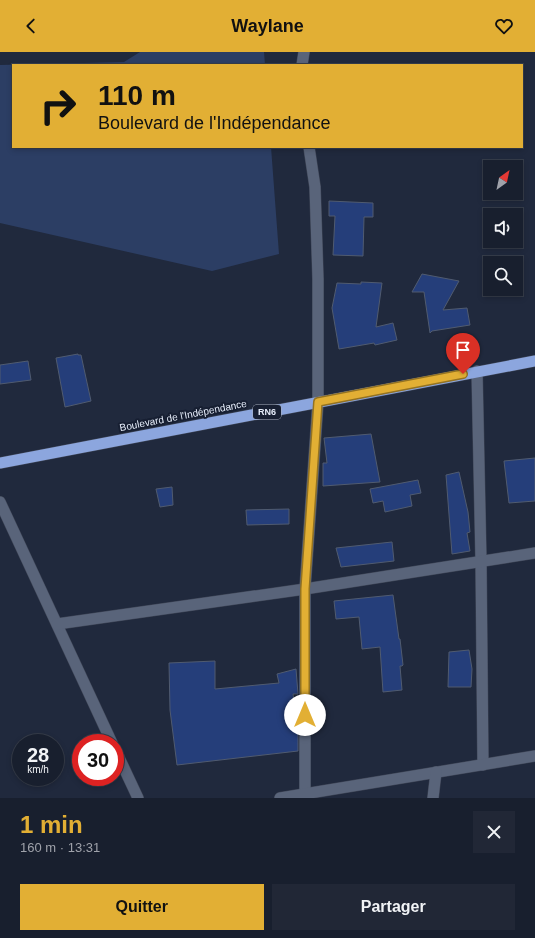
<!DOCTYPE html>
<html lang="fr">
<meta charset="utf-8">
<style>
:root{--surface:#181f2e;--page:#212736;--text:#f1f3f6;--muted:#9fa2aa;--line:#363d4a;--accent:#e2af34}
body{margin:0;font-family:Helvetica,sans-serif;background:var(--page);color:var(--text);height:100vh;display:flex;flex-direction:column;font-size:15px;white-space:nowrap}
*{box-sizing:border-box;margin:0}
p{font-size:13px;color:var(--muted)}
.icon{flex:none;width:22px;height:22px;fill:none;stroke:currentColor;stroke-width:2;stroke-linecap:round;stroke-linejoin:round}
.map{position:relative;height:746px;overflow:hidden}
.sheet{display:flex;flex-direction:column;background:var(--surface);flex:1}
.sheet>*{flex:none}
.hud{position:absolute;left:12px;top:12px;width:511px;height:84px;border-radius:0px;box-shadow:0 2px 6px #0003,0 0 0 1px var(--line);background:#e2af34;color:#111;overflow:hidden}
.needle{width:26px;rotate:33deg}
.controls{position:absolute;left:483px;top:108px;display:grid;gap:8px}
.controls a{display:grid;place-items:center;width:40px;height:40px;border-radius:0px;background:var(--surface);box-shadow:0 2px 6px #0003,0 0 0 1px var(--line);font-size:20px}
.speed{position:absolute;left:12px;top:682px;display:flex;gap:8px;font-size:20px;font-weight:700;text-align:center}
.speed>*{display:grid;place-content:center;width:52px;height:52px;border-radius:50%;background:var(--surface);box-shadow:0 2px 6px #0003,0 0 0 1px var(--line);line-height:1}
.speed small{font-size:10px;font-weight:400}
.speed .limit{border:6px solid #d22;background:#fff;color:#111}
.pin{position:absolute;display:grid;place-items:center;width:34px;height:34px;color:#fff;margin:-41px -17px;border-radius:50% 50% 50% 0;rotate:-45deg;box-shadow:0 0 4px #0007}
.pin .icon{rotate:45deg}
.me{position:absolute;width:44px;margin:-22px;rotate:0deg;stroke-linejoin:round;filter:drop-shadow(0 0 3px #0008)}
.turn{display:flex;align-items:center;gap:14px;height:84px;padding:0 20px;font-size:18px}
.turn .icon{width:52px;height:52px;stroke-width:2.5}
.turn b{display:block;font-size:28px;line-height:34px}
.round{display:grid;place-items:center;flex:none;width:42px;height:42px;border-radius:0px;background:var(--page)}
.head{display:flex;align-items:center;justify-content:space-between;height:68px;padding:0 20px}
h1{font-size:24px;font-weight:800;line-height:30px;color:var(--accent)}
.action{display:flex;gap:8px;margin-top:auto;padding:8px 20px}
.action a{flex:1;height:46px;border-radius:0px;background:var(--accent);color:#111;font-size:16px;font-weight:800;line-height:46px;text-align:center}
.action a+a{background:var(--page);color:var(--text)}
header{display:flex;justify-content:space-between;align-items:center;height:52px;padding:0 20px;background:var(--accent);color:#111;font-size:18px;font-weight:800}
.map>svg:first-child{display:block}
.green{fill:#2c3e64}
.building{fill:#253e7a;stroke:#505b70}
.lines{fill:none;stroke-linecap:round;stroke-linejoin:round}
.minor-casing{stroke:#3f4657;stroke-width:12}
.trunk-casing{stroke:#3f4657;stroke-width:12}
.minor{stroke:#59647a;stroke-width:11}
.trunk{stroke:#8ca6de;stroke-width:11}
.route-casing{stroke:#937222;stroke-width:10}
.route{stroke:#e2af34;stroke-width:7}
.labels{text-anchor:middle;stroke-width:4;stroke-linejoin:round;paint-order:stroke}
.shield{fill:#171f32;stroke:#a9b0bf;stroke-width:1}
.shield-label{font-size:9px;font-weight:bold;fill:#e7eefb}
.street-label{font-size:10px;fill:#e7eefb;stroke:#171f32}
</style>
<header><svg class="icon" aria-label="back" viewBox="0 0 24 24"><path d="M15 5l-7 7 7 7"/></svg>Waylane<svg class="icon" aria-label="heart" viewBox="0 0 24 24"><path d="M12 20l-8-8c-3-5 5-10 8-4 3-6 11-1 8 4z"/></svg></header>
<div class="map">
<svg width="535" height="746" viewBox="0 0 535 746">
<rect width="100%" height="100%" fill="#20293d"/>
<path class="green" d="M 140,0 L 264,0 L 265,13 L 13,13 L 13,95 L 271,95 L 279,202 L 212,219 L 0,171 L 0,13 L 124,10 Z"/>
<g class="building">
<path d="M 329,149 L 373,151 L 373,165 L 364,165 L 363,204 L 333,203 L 335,164 L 329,164 Z"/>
<path d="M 422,222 L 459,229 L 443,258 L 467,256 L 470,273 L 432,279 L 430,281 L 424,240 L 412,240 Z"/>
<path d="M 361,230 L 382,231 L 376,275 L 393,271 L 397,288 L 375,293 L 374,291 L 339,297 L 332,256 L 337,231 L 361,232 Z"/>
<path d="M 78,302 L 78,303 L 81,303 L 91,349 L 65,355 L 56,306 Z"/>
<path d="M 28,309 L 31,328 L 0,332 L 0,313 Z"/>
<path d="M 371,382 L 380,430 L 323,434 L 323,411 L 327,411 L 324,386 Z"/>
<path d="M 535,406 L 535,449 L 509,451 L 504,409 Z"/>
<path d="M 459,420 L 468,460 L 470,480 L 467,481 L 470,499 L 452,502 L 446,423 Z"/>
<path d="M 418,428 L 421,441 L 410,443 L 412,454 L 385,460 L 383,449 L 373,451 L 370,437 Z"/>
<path d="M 172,435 L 173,453 L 160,455 L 156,437 Z"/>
<path d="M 289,457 L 289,472 L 247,473 L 246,458 Z"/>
<path d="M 392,490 L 394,509 L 341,515 L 336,496 Z"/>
<path d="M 393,543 L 399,587 L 400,587 L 403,613 L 402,614 L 400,614 L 402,638 L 383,640 L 380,595 L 362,597 L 359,565 L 336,567 L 334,549 Z"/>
<path d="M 469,598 L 472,617 L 471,635 L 448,635 L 449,600 Z"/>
<path d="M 215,609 L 215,637 L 279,631 L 277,622 L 296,617 L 298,642 L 293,642 L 298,678 L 298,699 L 177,713 L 170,658 L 169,611 Z"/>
</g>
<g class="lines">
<defs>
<g id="minor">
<path d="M 302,13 L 304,0"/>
<path d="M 477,319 L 481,509 L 483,713"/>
<path d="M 0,450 L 112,691"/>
<path d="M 57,572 L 305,537 L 535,501"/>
<path d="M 115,697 L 138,746"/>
<path d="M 305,743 L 305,537 L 318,350 L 318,227 L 315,135 L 309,95"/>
<path d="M 280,746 L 535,704"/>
<path d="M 433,746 L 436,720"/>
</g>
<path id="trunk" d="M 0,411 L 535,309"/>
</defs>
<use href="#minor" class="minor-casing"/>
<use href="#trunk" class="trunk-casing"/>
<use href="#minor" class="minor"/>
<use href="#trunk" class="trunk"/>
</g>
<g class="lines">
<defs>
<path id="route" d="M 305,663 L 305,537 L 318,350 L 463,322"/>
</defs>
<use href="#route" class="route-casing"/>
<use href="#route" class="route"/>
</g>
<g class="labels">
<rect class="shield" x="253" y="353" width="28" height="14" rx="3"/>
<g class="shield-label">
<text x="267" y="363">RN6</text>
</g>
<g class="street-label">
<text transform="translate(183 363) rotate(-11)" y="4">Boulevard de l'Indépendance</text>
</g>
</g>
</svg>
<div class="controls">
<a><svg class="needle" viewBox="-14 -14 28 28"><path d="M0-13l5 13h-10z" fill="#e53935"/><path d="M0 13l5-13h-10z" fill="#9fa2aa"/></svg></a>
<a><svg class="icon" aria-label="sound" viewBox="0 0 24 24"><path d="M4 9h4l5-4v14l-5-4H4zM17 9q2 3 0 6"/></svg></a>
<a><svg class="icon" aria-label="search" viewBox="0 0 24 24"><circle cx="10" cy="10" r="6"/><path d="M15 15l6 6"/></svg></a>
</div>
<div class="speed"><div>28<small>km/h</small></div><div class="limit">30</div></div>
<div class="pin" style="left:463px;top:322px;background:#d93025"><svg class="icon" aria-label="arrive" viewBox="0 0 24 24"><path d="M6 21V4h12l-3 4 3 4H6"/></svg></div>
<svg class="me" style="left:305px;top:663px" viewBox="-20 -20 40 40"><circle r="19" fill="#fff"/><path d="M0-13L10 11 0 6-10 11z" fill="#e2af34"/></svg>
<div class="hud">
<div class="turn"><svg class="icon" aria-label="right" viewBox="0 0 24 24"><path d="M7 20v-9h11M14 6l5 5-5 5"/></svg><div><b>110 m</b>Boulevard de l'Indépendance</div></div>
</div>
</div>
<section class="sheet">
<div class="head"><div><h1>1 min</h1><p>160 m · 13:31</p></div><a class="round"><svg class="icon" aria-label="close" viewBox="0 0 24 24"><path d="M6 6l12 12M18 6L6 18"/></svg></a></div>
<div class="action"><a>Quitter</a><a>Partager</a></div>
</section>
